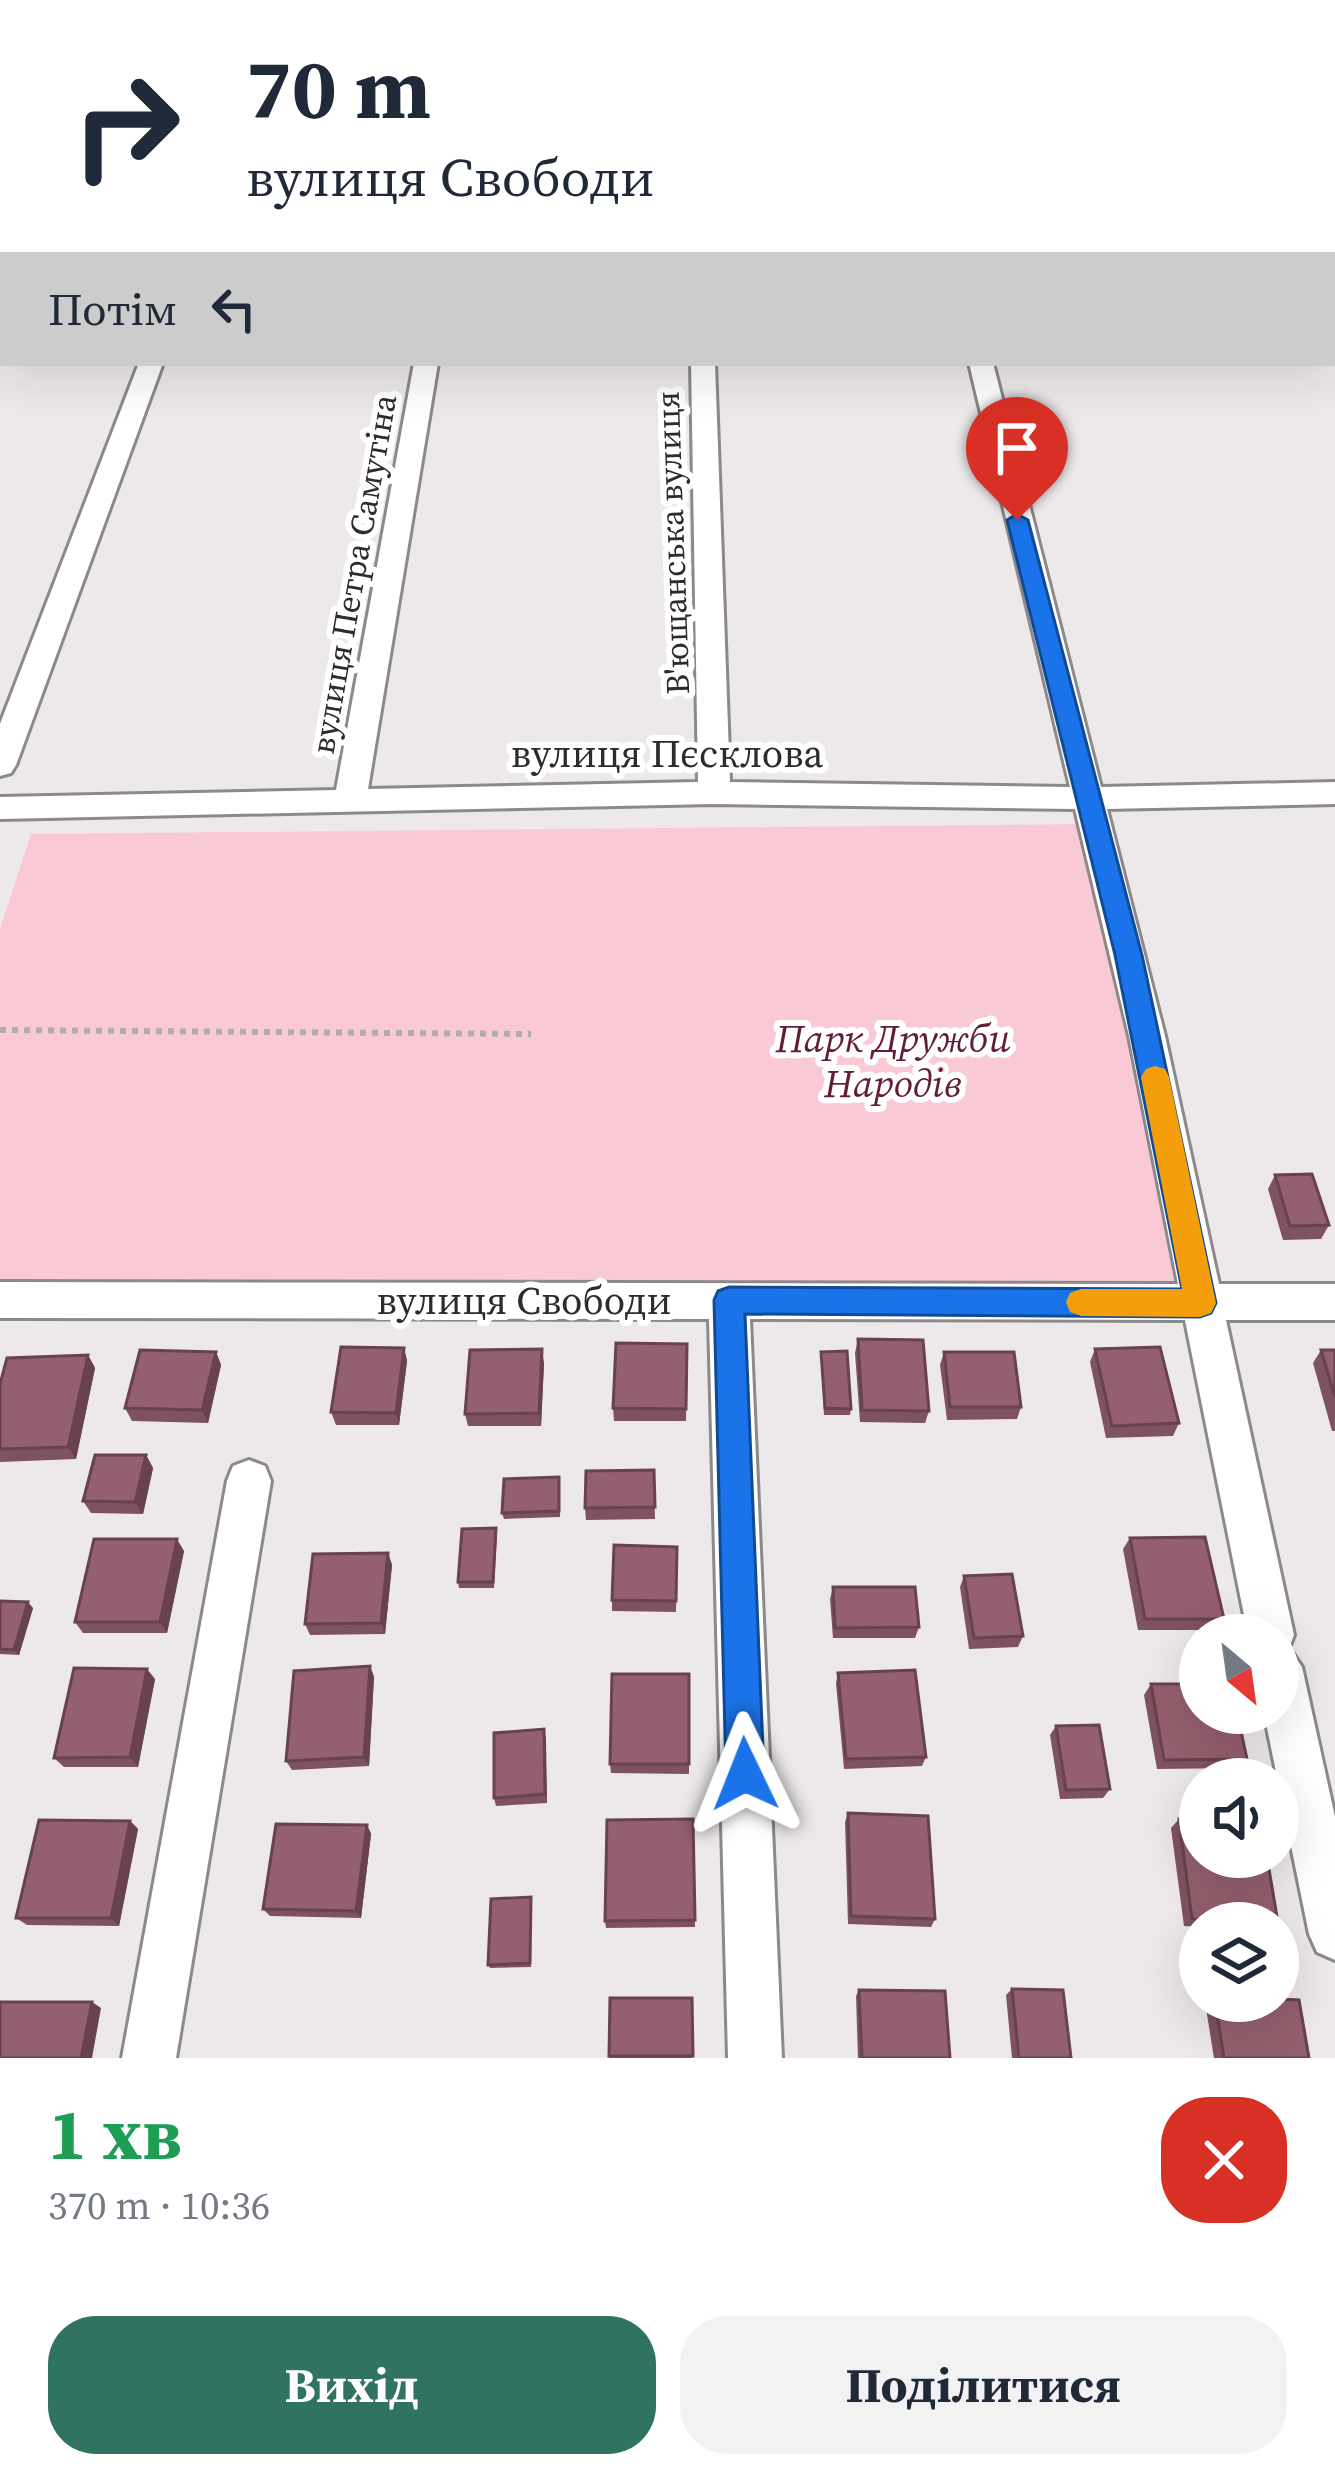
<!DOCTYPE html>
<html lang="uk">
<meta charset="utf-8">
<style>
:root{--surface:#fff;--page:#f2f2f3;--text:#1f2937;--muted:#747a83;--accent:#317363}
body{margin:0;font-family:"Source Serif 4",serif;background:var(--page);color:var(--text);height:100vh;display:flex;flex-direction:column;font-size:45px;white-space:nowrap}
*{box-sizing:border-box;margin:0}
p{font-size:39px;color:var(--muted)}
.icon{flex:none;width:66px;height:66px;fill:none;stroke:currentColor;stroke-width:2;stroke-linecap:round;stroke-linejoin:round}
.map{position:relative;height:2058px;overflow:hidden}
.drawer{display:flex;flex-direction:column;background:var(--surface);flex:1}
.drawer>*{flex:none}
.guide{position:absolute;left:0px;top:0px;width:1335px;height:366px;box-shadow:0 12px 48px #0002;background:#fff;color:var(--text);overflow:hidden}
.needle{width:78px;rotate:151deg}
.fabs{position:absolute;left:1179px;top:1614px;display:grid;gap:24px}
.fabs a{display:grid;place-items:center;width:120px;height:120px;border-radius:50%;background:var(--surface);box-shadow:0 12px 48px #0002;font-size:60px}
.pin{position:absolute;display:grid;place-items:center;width:102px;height:102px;color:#fff;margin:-123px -51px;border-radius:50% 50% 50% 0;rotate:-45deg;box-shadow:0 0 12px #0007}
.pin .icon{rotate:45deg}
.me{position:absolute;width:132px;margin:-66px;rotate:358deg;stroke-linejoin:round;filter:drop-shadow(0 0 9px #0008)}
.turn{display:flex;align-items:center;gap:42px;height:252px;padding:0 48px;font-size:54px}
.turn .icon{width:156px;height:156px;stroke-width:2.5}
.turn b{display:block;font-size:84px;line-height:102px}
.then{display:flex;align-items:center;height:114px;padding:0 48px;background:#0003;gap:24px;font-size:45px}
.round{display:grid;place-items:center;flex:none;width:126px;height:126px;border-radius:48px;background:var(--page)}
.headline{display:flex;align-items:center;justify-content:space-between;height:204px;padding:0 48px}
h1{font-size:72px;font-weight:700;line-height:90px;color:#1e9e55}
.cta{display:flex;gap:24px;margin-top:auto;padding:24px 48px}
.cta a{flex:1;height:138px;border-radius:48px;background:var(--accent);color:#fff;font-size:48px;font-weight:700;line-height:138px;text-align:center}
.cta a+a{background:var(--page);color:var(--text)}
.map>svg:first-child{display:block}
.green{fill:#f9cad6}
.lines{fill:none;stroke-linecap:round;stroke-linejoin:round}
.river{fill:#8acdbb;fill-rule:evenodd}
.minor-casing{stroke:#8c898a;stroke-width:6}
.tertiary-casing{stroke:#8c898a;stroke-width:6}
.path-far1{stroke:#b0adae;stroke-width:3;stroke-dasharray:3 3;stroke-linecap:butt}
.path{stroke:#b0adae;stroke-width:6;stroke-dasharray:6 6;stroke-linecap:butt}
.minor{fill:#fff;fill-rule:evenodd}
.tertiary{fill:#fff;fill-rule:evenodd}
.wall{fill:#7f525f}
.shaded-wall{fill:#68424d}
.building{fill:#945f6e;stroke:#68424d;stroke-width:3}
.route{fill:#1a73e8;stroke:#114b97;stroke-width:3}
.slow{fill:#f59e0b}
.labels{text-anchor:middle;stroke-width:12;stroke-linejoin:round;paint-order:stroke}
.far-street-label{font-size:33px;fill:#2d2b2c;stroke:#fff}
.street-label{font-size:39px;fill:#2d2b2c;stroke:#fff}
.park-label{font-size:39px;font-style:italic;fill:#631e37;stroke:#fff}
</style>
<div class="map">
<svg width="1335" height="2058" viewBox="0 0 1335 2058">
<rect width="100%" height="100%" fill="#ede9ea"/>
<g class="green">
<path d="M 43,0 L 913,0 L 42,3 Z"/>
<path d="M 1085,824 L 1188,1293 L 0,1301 L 0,929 L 31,834 Z"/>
</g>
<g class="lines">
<path class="river" d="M 0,71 L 3,72 L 3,94 L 0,93 Z"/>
<defs>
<g id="minor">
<path d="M 34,0 L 52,0 L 33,3 Z"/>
<path d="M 1335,30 L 1335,43 L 1332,44 L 1332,31 Z"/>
<path d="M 3,66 L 3,79 L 0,80 L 0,67 Z"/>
<rect x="1332" y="194" width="3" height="16"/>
<path d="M 139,363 L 163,363 L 16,765 L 11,773 L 0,776 L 0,724 Z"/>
<path d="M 414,363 L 438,363 L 368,789 L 698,782 L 691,363 L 715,363 L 730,782 L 1070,787 L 969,363 L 993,363 L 1101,787 L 1335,782 L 1335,804 L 1107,809 L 1165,1036 L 1219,1284 L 1335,1284 L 1335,1320 L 1226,1320 L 1294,1635 L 1289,1648 L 1302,1667 L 1335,1817 L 1335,1960 L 1317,1952 L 1309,1934 L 1264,1713 L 1278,1713 L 1278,1635 L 1248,1635 L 1185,1320 L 750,1319 L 782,2058 L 728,2058 L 709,1319 L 0,1318 L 0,1282 L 1178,1284 L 1129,1036 L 1075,809 L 714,804 L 0,819 L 0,797 L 336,790 Z"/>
<path d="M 249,1460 L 265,1466 L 271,1481 L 176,2058 L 122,2058 L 227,1481 L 233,1466 Z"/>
</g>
<g id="tertiary">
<rect x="1332" y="222" width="3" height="16"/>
<rect x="0" y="241" width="3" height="16"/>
</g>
</defs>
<use href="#minor" class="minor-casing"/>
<use href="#tertiary" class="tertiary-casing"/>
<g class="path-far1">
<path d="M 252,3 L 268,0"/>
<path d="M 714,3 L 722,0"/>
<path d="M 906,3 L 913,0"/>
</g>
<path class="path" d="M 0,1030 L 531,1034"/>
<use href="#minor" class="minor"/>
<use href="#tertiary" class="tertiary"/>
</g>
<g class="wall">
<path d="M 1275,1175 L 1329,1225 L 1321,1239 L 1283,1240 L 1268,1189 Z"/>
<path d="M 858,1339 L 929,1411 L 925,1423 L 860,1422 L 855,1353 Z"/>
<path d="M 687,1344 L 686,1421 L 614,1421 L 613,1408 Z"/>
<path d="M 404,1348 L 407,1361 L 399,1425 L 336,1425 L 331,1412 Z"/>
<path d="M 1095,1349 L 1179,1423 L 1173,1436 L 1106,1438 L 1090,1362 Z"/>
<path d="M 1321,1350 L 1335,1350 L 1335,1431 L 1332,1431 L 1313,1363 Z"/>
<path d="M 216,1352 L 221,1365 L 208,1423 L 132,1421 L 125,1408 Z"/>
<path d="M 821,1352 L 851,1409 L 850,1415 L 824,1415 Z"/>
<path d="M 944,1352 L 1021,1407 L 1017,1419 L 947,1420 L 940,1365 Z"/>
<path d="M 88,1355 L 95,1368 L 76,1459 L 0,1462 L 0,1384 Z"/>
<path d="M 544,1363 L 541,1426 L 468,1426 L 465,1414 Z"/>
<path d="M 146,1455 L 153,1468 L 143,1514 L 91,1513 L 83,1501 Z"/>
<path d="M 654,1470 L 655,1519 L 586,1520 L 585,1508 Z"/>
<path d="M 560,1483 L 560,1517 L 504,1519 L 502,1513 Z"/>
<path d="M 497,1534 L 494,1588 L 459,1588 L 458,1582 Z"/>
<path d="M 1130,1538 L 1224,1619 L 1216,1630 L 1138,1630 L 1123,1549 Z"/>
<path d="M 677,1547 L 676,1612 L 612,1611 L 612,1600 Z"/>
<path d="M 184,1551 L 167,1633 L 83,1633 L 75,1622 Z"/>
<path d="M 388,1553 L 392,1565 L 385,1634 L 310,1635 L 305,1624 Z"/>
<path d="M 964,1576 L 1023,1636 L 1018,1647 L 969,1649 L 960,1587 Z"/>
<path d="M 833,1587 L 919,1627 L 915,1638 L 833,1638 L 830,1599 Z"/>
<path d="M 0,1601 L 33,1608 L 19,1655 L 0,1654 Z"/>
<path d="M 370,1666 L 374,1677 L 369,1766 L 292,1770 L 286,1761 Z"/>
<path d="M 838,1673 L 926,1757 L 922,1766 L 844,1769 L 836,1683 Z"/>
<path d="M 689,1674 L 689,1774 L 611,1773 L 610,1764 Z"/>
<path d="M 155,1679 L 138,1767 L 64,1767 L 54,1758 Z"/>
<path d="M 1151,1684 L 1247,1759 L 1238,1768 L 1157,1769 L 1144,1695 Z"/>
<path d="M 1056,1726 L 1110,1789 L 1103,1798 L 1060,1799 L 1050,1735 Z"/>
<path d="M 544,1729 L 547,1803 L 496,1806 L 494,1798 Z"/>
<path d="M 848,1813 L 935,1919 L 931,1927 L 848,1924 L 845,1822 Z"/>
<path d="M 693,1819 L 695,1927 L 606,1928 L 605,1921 Z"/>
<path d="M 1179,1819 L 1278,1923 L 1200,1923 L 1200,1927 L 1184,1926 L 1171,1828 Z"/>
<path d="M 130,1821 L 138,1829 L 119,1926 L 27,1925 L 16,1918 Z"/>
<path d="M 367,1825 L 371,1834 L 361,1918 L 270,1916 L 263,1909 Z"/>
<path d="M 531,1897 L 531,1967 L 490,1968 L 488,1965 Z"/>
<path d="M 1012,1989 L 1071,2058 L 1012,2058 L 1006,1995 Z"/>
<path d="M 859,1990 L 950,2058 L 858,2058 L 856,1996 Z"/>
<path d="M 610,1998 L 692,1998 L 692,2058 L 609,2058 Z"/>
<path d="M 1208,2001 L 1278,2001 L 1309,2058 L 1214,2058 L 1205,2002 Z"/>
</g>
<g class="shaded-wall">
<path d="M 404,1348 L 407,1361 L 399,1425 L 396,1413 Z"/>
<path d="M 542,1349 L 544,1363 L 541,1426 L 539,1413 Z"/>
<path d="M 216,1352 L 221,1365 L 208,1423 L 202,1410 Z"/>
<path d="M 88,1355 L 95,1368 L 76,1459 L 68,1447 Z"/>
<path d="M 146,1455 L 153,1468 L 143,1514 L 135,1502 Z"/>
<path d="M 177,1539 L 184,1551 L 167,1633 L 160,1622 Z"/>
<path d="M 388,1553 L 392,1565 L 385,1634 L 381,1623 Z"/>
<path d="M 28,1602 L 33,1608 L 19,1655 L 14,1650 Z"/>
<path d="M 370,1666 L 374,1677 L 369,1766 L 364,1757 Z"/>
<path d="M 147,1669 L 155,1679 L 138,1767 L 130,1757 Z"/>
<path d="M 544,1729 L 546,1739 L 547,1803 L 545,1794 Z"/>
<path d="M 130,1821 L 138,1829 L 119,1926 L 111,1918 Z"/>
<path d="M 367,1825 L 371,1834 L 361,1918 L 356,1911 Z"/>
<path d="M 92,2002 L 101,2008 L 92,2058 L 81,2058 Z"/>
</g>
<g class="building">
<path d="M 1312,1174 L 1329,1225 L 1290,1226 L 1275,1175 Z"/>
<path d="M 858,1339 L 923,1340 L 929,1411 L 862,1410 Z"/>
<path d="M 616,1343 L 687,1344 L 686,1409 L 613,1408 Z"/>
<path d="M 341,1347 L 404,1348 L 396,1413 L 331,1412 Z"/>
<path d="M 1160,1347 L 1179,1423 L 1112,1426 L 1095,1349 Z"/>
<path d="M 542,1349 L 539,1413 L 465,1414 L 470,1350 Z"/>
<path d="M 140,1350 L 216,1352 L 202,1410 L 125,1408 Z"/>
<path d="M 1321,1350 L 1335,1350 L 1335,1397 Z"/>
<path d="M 847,1351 L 851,1409 L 825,1408 L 821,1352 Z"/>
<path d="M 944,1352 L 1014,1352 L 1021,1407 L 950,1407 Z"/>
<path d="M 88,1355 L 68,1447 L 0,1449 L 0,1384 L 7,1358 Z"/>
<path d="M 95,1455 L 146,1455 L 135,1502 L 83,1501 Z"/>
<path d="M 654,1470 L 655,1507 L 585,1508 L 586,1471 Z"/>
<path d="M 559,1477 L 559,1511 L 502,1513 L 504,1479 Z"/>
<path d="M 496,1528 L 493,1582 L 458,1582 L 462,1529 Z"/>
<path d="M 1205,1537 L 1224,1619 L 1145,1619 L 1130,1538 Z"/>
<path d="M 94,1539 L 177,1539 L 160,1622 L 75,1622 Z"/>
<path d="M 614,1545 L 677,1547 L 676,1601 L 612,1600 Z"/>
<path d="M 388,1553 L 381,1623 L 305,1624 L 313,1554 Z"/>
<path d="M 1012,1574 L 1023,1636 L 974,1638 L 964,1576 Z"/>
<path d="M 833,1587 L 915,1587 L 919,1627 L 835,1628 Z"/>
<path d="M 0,1601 L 28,1602 L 14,1650 L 0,1649 Z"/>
<path d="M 370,1666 L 364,1757 L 286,1761 L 294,1671 Z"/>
<path d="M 74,1668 L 147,1669 L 130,1757 L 54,1758 Z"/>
<path d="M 915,1670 L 926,1757 L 846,1759 L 838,1673 Z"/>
<path d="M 612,1674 L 689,1674 L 689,1764 L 610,1764 Z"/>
<path d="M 1151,1684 L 1200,1684 L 1200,1713 L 1237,1713 L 1247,1759 L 1164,1760 Z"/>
<path d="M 1099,1725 L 1110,1789 L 1066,1790 L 1056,1726 Z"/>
<path d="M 544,1729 L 545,1794 L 494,1798 L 494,1733 Z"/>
<path d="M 848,1813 L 928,1816 L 935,1919 L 851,1916 Z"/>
<path d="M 693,1819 L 695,1920 L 605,1921 L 607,1820 Z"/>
<path d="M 1179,1819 L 1200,1820 L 1200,1857 L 1267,1857 L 1278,1923 L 1192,1919 Z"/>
<path d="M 39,1820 L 130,1821 L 111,1918 L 16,1918 Z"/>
<path d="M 276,1824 L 367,1825 L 356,1911 L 263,1909 Z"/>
<path d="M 531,1897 L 530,1963 L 488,1965 L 491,1899 Z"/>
<path d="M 1012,1989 L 1063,1990 L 1071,2058 L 1019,2058 Z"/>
<path d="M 859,1990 L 945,1991 L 950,2058 L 862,2058 Z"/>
<path d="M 610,1998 L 692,1998 L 693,2056 L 609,2056 Z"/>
<path d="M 1278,1999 L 1299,2000 L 1309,2058 L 1224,2058 L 1215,2001 L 1278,2001 Z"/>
<path d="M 0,2002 L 92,2002 L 81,2058 L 0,2058 Z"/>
</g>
<path class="route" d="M 1017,514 L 1028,520 L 1142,955 L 1216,1303 L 1211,1313 L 1200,1317 L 745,1314 L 764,1774 L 758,1787 L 745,1793 L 732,1787 L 726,1774 L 714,1300 L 718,1291 L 729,1287 L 1182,1289 L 1115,955 L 1007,520 Z"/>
<path class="slow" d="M 1155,1066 L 1165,1069 L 1169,1077 L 1216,1303 L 1211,1313 L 1200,1317 L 1081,1316 L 1070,1312 L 1066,1302 L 1070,1293 L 1081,1289 L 1182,1289 L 1141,1077 L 1146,1069 Z"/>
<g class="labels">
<g class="far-street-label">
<text transform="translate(672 543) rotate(-92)" y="12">В'ющанська вулиця</text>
<text transform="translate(353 574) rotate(-80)" y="12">вулиця Петра Самутіна</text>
</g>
<g class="street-label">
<text x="667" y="767">вулиця Пєсклова</text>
<text x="524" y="1314">вулиця Свободи</text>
</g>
<g class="park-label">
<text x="893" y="1052">Парк Дружби<tspan x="893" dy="45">Народів</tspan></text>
</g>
</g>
</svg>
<div class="fabs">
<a><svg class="needle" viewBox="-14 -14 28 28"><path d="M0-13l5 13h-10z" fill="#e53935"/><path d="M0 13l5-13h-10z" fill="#747a83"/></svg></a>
<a><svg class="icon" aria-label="sound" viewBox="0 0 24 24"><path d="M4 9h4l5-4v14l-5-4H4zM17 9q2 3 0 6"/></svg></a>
<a><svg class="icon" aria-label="layers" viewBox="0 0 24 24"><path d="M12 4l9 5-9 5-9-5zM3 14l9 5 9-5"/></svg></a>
</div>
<div class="pin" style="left:1017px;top:520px;background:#d93025"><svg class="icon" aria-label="arrive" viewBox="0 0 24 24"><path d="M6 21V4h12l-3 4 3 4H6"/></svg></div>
<svg class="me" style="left:745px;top:1774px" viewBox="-20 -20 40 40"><path d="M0-17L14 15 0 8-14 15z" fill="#1a73e8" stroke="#fff" stroke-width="4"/></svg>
<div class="guide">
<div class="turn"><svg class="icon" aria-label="right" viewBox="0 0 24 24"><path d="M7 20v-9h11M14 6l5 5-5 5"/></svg><div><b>70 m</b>вулиця Свободи</div></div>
<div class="then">Потім<svg class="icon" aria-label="left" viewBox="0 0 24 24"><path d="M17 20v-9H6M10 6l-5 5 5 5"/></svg></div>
</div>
</div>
<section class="drawer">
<div class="headline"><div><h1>1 хв</h1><p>370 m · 10:36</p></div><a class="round" style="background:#d93025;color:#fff"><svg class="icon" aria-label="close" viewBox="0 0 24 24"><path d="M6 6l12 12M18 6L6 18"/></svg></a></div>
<div class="cta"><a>Вихід</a><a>Поділитися</a></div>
</section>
